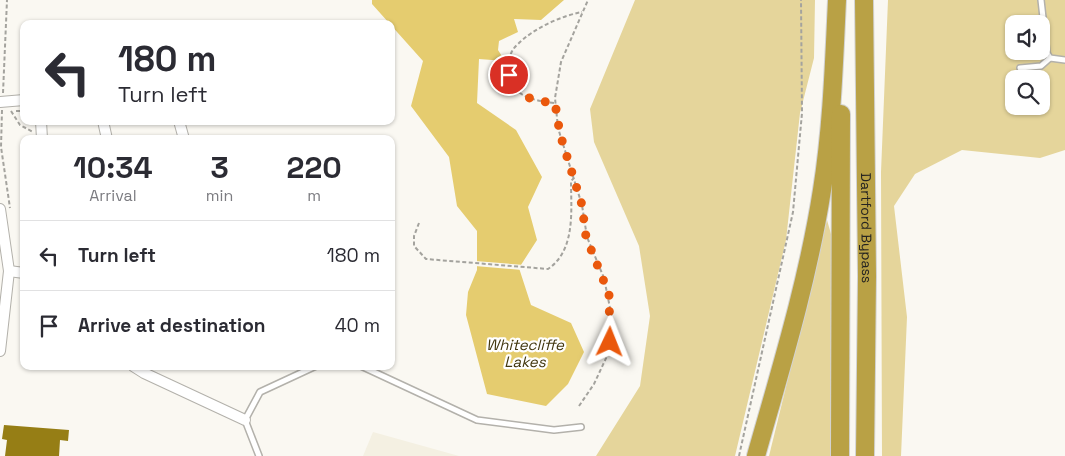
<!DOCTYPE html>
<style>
:root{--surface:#fff;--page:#f2f2f3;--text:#2b2b33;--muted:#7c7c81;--line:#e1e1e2}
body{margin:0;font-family:"Space Grotesk",sans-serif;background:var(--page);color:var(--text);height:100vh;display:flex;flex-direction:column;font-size:19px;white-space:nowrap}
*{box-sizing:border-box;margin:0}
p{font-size:16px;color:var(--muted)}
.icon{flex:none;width:28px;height:28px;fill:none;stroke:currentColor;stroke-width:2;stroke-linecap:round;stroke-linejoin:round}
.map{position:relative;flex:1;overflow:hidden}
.sheet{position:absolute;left:20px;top:135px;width:375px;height:235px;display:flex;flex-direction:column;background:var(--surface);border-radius:10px;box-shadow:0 1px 4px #0004}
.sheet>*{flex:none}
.hud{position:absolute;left:20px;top:20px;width:375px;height:105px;border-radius:10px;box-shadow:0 1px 4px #0004;background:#fff;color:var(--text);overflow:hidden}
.controls{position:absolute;left:1005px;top:15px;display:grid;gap:10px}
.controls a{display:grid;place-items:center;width:45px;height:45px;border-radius:10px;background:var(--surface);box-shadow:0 1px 4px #0004;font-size:25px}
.pin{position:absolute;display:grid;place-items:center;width:42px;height:42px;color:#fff;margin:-21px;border:2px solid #fff;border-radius:50%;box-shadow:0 1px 5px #0007}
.me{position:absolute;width:55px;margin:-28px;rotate:2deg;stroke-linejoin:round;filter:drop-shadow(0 0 4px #0008)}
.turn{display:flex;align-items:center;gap:18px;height:105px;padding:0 15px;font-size:22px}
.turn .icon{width:65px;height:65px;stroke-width:2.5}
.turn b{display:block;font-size:35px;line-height:42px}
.eta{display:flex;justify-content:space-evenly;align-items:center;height:85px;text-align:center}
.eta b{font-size:30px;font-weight:800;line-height:35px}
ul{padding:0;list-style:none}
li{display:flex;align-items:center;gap:15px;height:70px;padding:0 15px;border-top:1px solid var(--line)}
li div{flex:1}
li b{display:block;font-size:19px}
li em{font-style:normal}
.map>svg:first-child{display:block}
.built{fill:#f4f0e2}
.green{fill:#e5d59b;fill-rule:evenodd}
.water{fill:#e5cc6f}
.pier{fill:#faf8f2}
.building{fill:#967e15}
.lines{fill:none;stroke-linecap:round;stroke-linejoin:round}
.lane-casing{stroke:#b3b1ab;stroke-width:8}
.street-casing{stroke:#b3b1ab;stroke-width:12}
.highway-casing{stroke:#d3d3d3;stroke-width:20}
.path{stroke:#a4a39e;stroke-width:2;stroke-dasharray:4 2.5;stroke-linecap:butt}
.lane{stroke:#fff;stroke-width:5}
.street{stroke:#fff;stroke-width:10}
.highway{stroke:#b9a145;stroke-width:18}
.route{stroke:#ea580c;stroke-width:9;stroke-dasharray:0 16.2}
.labels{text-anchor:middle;stroke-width:4.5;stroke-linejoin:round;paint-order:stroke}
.street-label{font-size:14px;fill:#242321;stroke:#fff}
.water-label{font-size:15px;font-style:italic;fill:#42370f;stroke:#fff}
</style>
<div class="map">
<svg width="1065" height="456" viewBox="0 0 1065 456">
<rect width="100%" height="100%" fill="#faf8f2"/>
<path class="built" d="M 373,432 L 459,456 L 363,456 Z"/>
<g class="green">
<path d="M 635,0 L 815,0 L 814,58 L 800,113 L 786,240 L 735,456 L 596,456 L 640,386 L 650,316 L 639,246 L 594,142 L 590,109 Z"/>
<path d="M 888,0 L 1065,0 L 1065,150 L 1040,158 L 962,150 L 915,174 L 894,206 L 907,317 L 901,456 L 882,456 L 881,172 ZM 1014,24 L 1041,24 L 1041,51 L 1014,51 ZM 1014,79 L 1041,79 L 1041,106 L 1014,106 Z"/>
<path d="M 827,220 L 833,241 L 831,456 L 769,456 Z"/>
</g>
<path class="water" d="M 372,0 L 564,0 L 541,20 L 514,19 L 518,32 L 499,41 L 498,50 L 505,61 L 479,59 L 477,103 L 516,130 L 542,177 L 528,207 L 537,240 L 519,268 L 531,305 L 571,323 L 584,352 L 568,384 L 546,406 L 487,394 L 466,315 L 468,292 L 477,270 L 477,231 L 457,206 L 449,157 L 411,106 L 423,61 L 372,4 Z"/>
<path class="pier" d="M 475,261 L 524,265 L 522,270 L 475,266 Z"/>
<path class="building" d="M 4,425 L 69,430 L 68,441 L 60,440 L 59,456 L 5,456 L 7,440 L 2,439 Z"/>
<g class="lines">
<defs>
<g id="lane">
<path d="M 1041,0 L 1047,53 L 1050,58 L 1065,60"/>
<path d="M 1020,68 L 1041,66 L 1050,58"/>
<path d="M 361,366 L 477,420 L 554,430 L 581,427"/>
<path d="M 259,456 L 245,420 L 260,392 L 316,366"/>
</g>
<g id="street">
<path d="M 0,102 L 24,100"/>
<path d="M 41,121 L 42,139"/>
<path d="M 103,121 L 107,139"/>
<path d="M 179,121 L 184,139"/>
<path d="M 0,209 L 9,271 L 0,351"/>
<path d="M 9,271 L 24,273"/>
<path d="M 133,366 L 144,373 L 245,420"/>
</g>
<g id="highway">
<path id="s1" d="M 864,0 L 867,276 L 865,456"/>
<path d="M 756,456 C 781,368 808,280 822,190 C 832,127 834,63 837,0"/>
<path d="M 840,456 L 841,114"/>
</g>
</defs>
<use href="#lane" class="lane-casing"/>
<use href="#street" class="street-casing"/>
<use href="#highway" class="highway-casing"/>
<g class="path">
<path d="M 3,93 L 7,0"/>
<path d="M 554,103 C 530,100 510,96 509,68 C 509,58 510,51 518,44 C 534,28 561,16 582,12"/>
<path d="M 2,110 L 1,147 L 10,208"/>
<path d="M 11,111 L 20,125 L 33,132"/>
<path d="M 16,111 L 24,111"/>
<path d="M 419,223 L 414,236 L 414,246 L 426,259 L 548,269 C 576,250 571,210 571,181 L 574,178"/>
<path d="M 579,406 L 594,384 L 608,354 L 611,313 L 604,278 L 587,237 L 582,205 L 558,128 L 555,98 L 561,62 L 588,0"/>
<path d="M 739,456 L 793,212 L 802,113 L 801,0"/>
</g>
<use href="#lane" class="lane"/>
<use href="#street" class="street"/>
<use href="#highway" class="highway"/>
</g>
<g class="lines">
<path class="route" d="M 509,75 C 512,97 536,101 555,103 L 560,134 L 582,205 L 586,237 L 609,294 L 610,342"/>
</g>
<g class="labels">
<g class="street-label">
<text dy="5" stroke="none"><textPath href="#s1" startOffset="228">Dartford Bypass</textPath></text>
</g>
<g class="water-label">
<text x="525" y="350">Whitecliffe<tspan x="525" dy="17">Lakes</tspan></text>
</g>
</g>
</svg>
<div class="controls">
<a><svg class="icon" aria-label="sound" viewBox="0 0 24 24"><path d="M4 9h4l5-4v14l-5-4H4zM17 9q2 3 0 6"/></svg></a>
<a><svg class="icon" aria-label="search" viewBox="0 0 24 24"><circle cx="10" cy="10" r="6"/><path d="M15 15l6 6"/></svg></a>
</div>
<div class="pin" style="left:509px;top:75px;background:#d93025"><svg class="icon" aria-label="arrive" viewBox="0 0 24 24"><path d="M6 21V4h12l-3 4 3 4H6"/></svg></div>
<svg class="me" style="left:610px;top:342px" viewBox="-20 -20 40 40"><path d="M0-17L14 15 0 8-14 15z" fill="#ea580c" stroke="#fff" stroke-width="4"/></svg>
<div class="hud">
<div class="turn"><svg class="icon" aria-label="left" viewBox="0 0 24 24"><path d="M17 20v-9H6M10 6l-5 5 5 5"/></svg><div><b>180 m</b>Turn left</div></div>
</div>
<section class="sheet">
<div class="eta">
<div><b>10:34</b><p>Arrival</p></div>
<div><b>3</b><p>min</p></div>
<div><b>220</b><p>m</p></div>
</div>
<ul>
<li><svg class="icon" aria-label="left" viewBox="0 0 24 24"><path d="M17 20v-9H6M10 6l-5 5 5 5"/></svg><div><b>Turn left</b></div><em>180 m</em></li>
<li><svg class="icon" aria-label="arrive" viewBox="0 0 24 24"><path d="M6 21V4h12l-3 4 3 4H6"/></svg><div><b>Arrive at destination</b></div><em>40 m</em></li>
</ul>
</section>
</div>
